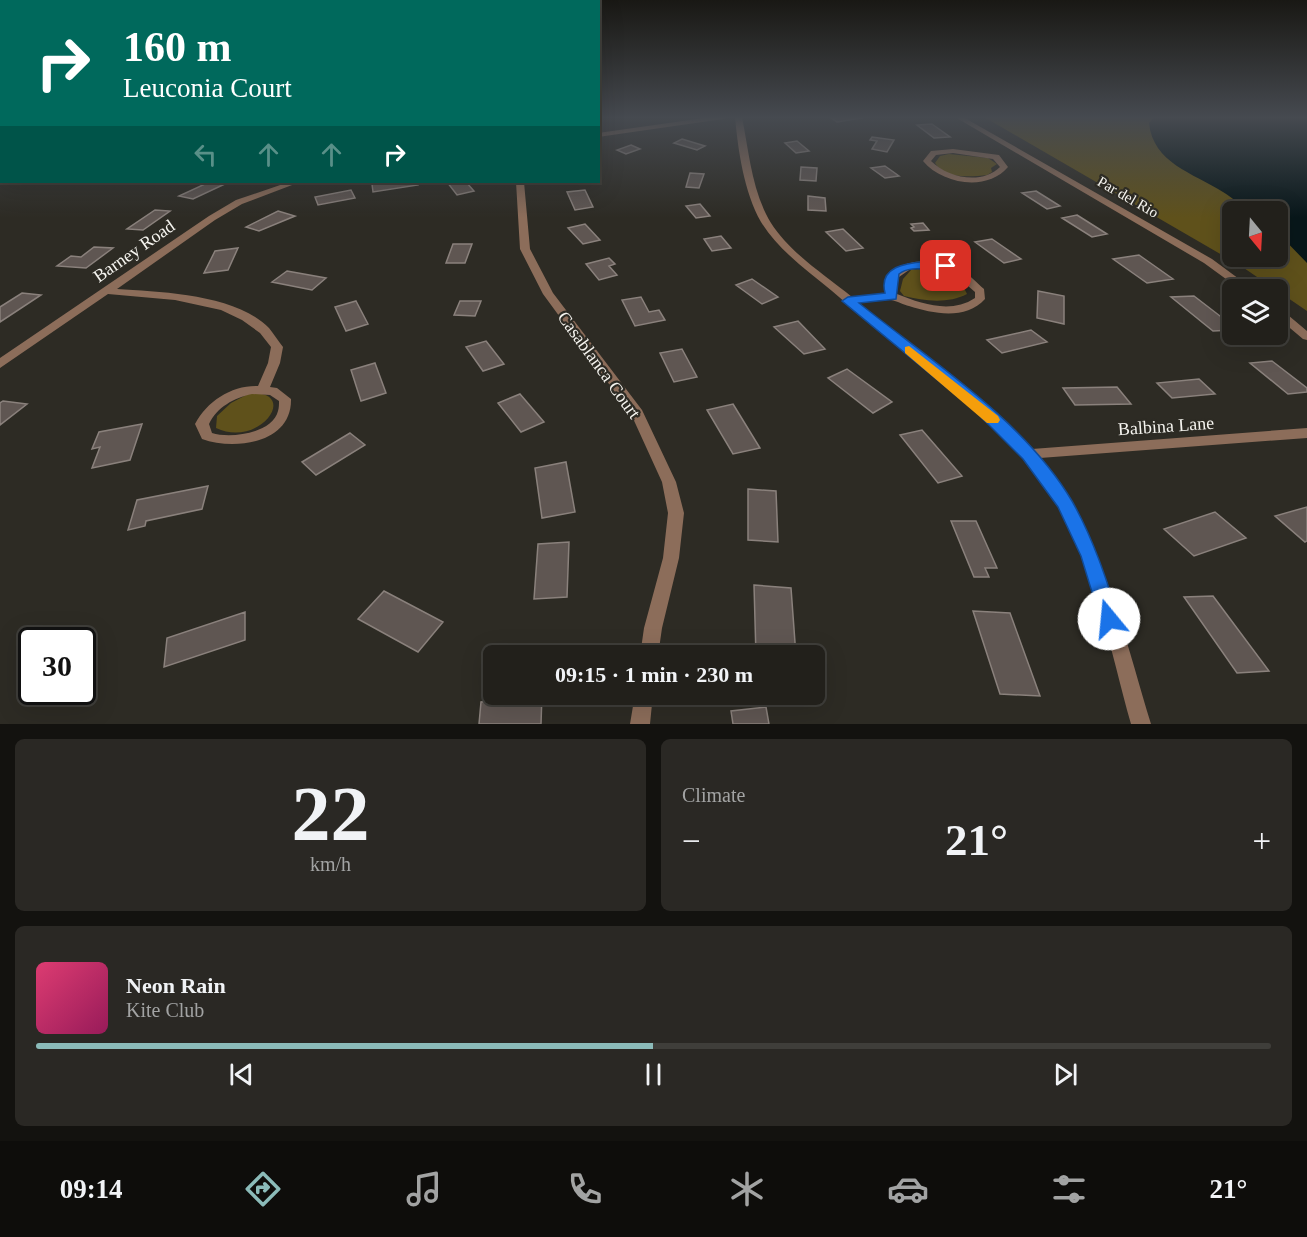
<!DOCTYPE html>
<html lang="en">
<head>
<meta charset="utf-8">
<style>
  body { margin:0; font-family:Georgia,serif; background:#2a2824; color:#f1f3f6; height:100vh; display:flex; flex-direction:column; font-size:22px; white-space:nowrap }
  * { box-sizing:border-box; margin:0 }
  p { font-size:20px; color:#a2a3a3 }
  .icon { flex:none; width:33px; height:33px; fill:none; stroke:currentColor; stroke-width:2; stroke-linecap:round; stroke-linejoin:round }
  .map { position:relative; height:724px; overflow:hidden }
  .side { display:flex; flex-direction:column; gap:15px; padding:15px; background:#13120f; flex:1 }
  .side>* { flex:none }
  .hud { position:absolute; left:0px; top:0px; width:600px; height:183px; box-shadow:0 6px 24px #0002,0 0 0 2px #3f3e3a; background:#00695c; color:#fff; overflow:hidden }
  .needle { width:39px; rotate:162deg }
  .tools { position:absolute; left:1222px; top:201px; display:grid; gap:12px }
  .tools a { display:grid; place-items:center; width:66px; height:66px; border-radius:9px; background:#22201b; box-shadow:0 6px 24px #0002,0 0 0 2px #3f3e3a; font-size:30px }
  .speed { position:absolute; left:18px; top:627px; display:flex; gap:12px; font-size:30px; font-weight:700; text-align:center }
  .speed>* { display:grid; place-content:center; width:78px; height:78px; border-radius:50%; background:#22201b; box-shadow:0 6px 24px #0002,0 0 0 2px #3f3e3a; line-height:1 }
  .speed .limit { border:3px solid #111; border-radius:9px; background:#fff; color:#111 }
  .pin { position:absolute; display:grid; place-items:center; width:51px; height:51px; color:#fff; margin:-26px; border-radius:12px; box-shadow:0 3px 9px #0006 }
  .me { position:absolute; width:66px; margin:-33px; rotate:343deg; stroke-linejoin:round; filter:drop-shadow(0 0 4px #0008) }
  .turn { display:flex; align-items:center; gap:21px; height:126px; padding:0 24px; font-size:27px }
  .turn .icon { width:78px; height:78px; stroke-width:2.5 }
  .turn b { display:block; font-size:42px; line-height:51px }
  .lanes { display:flex; align-items:center; height:57px; padding:0 24px; background:#0003; justify-content:center; gap:30px; direction:ltr }
  .lanes .off { opacity:.35 }
  .big { font-size:45px; font-weight:700; line-height:1.1 }
  .side .widget { flex:1; display:flex; flex-direction:column; justify-content:center; gap:9px; min-width:0; padding:0 21px; border-radius:9px; background:#2a2824 }
  .side .dial { align-items:center; gap:0 }
  .dial b { font-size:78px; line-height:1 }
  .song { display:flex; align-items:center; gap:18px }
  .cover { width:72px; height:72px; border-radius:9px; background:linear-gradient(135deg,hsl(340 70% 55%),hsl(330 70% 35%)) }
  .played { height:6px; border-radius:3px; background:linear-gradient(90deg,#8bbbb9 50%,#3f3e3a 50%) }
  .keys { display:flex; justify-content:space-around; direction:ltr }
  .heat { display:flex; justify-content:space-between; align-items:center; font-size:33px; direction:ltr }
  .side .tiles { flex:1; display:grid; gap:15px; grid-template-columns:1fr 1fr }
  .widget:last-child { grid-column:span 2 }
  .trip { position:absolute; left:483px; top:645px; width:342px; height:60px; border-radius:9px; background:#22201b; box-shadow:0 6px 24px #0002,0 0 0 2px #3f3e3a; font-weight:700; line-height:60px; text-align:center }
  .dock { display:flex; height:96px; justify-content:space-around; align-items:center; background:#0e0d0b; color:#a2a3a3 }
  .dock .icon { width:42px; height:42px }
  .dock .on { color:#8bbbb9 }
  .dock b { font-size:27px; color:#f1f3f6 }
  .map>svg:first-child { display:block }
  .green { fill:#5f511b; fill-rule:evenodd }
  .water { fill:#08171a }
  .building { fill:#5f5652; stroke:#8a817c; stroke-width:1.5 }
  .lines { fill:none; stroke-linecap:round; stroke-linejoin:round }
  .minor { fill:#8c6d5a; fill-rule:evenodd }
  .route { fill:#1a73e8; stroke:#114b97; stroke-width:1.5 }
  .slow { fill:#f59e0b }
  .labels { text-anchor:middle; dominant-baseline:central; stroke-width:4.5; stroke-linejoin:round; paint-order:stroke }
  .far-street-label { font-size:15px; fill:#f5f4ef; stroke:#2d2b24 }
  .street-label { font-size:18px; fill:#f5f4ef; stroke:#2d2b24 }
</style>
</head>
<body>
<div class="map">
<svg width="1307" height="724" viewBox="0 0 1307 724">
  <rect width="100%" height="100%" fill="#2d2b24"/>
  <path class="green" d="M984 117H1307V311L1241 266ZM1233 212H1278V256H1233Z
    M949 154 988 158 997 164 991 168 992 172 987 175C970 177 945 179 935 163L940 156Z
    M932 268C950 273 960 277 967 294 948 304 924 301 904 296L900 291 903 279 911 270Z
    M250 393C301 391 259 449 216 428L217 416 231 403Z"/>
  <path class="water" d="M1154 117H1307V263L1278 233V212C1271 212 1262 213 1255 212 1245 210 1232 197 1223 192 1193 173 1153 163 1149 123Z"/>
  <path class="building" d="M830 117H860L862 118 837 122Z
    M932 124 950 137 934 138 917 125Z
    M872 137 894 140 887 152 872 149 877 141 870 140Z
    M682 139 705 146 697 150 674 143Z
    M797 141 809 151 796 153 785 143Z
    M631 145 640 149 626 154 617 150Z
    M885 166 899 176 885 178 871 168Z
    M801 167 817 168 816 181 800 180Z
    M690 173 704 174 699 188 686 187Z
    M200 182H222L227 183 193 199 179 196 203 185 196 183Z
    M387 182H417L418 185 373 192 372 184Z
    M447 182H466L474 191 457 195Z
    M351 190 355 198 318 205 315 197Z
    M585 190 593 207 575 210 567 192Z
    M1036 191 1060 206 1047 209 1022 193Z
    M808 196 825 198 826 211 808 210Z
    M700 204 710 216 696 218 686 206Z
    M155 210 170 211 143 230 127 229Z
    M278 211 295 216 259 231 246 227Z
    M1077 215 1107 234 1092 237 1062 218Z
    M923 223 929 230 914 231 911 228 914 227 911 224Z
    M585 224 600 240 583 244 568 228Z
    M843 229 863 248 846 251 826 232Z
    M721 236 731 248 712 251 704 239Z
    M992 239 1021 259 1004 263 975 242Z
    M453 244H472L465 263H446Z
    M94 247 113 248 86 268 57 266 71 256 81 257Z
    M238 248 228 270 204 273 215 251Z
    M1139 255 1173 279 1147 283 1113 259Z
    M609 258 615 264 609 266 617 275 599 280 586 264Z
    M287 271 326 278 312 290 272 282Z
    M752 279 778 297 762 304 736 285Z
    M1038 291 1064 296V324L1037 318Z
    M22 293 41 295 0 322V307Z
    M1194 296 1233 326V330L1213 331 1171 297Z
    M641 297 649 312 659 310 665 320 635 326 622 300Z
    M356 301 368 324 346 331 335 307Z
    M460 301H481L475 316 454 315Z
    M798 321 825 349 804 354 774 327Z
    M1031 330 1047 342 1002 353 987 340Z
    M486 341 504 364 483 371 466 347Z
    M682 349 697 377 674 382 660 353Z
    M1272 361 1307 388V392L1288 394 1250 363Z
    M375 363 386 393 361 401 351 370Z
    M847 369 892 402 873 413 828 378Z
    M1199 379 1215 394 1172 398 1157 383Z
    M1117 387 1131 404 1075 405 1063 388Z
    M520 394 544 422 521 432 498 403Z
    M3 401 27 404 0 425V403Z
    M733 404 760 448 733 454 707 410Z
    M142 424 130 460 92 468 100 447 92 449 99 432Z
    M922 430 962 476 938 483 900 435Z
    M350 433 365 445 316 475 302 462Z
    M566 462 575 512 542 518 535 468Z
    M208 486 202 509 146 521 145 526 128 530 137 500Z
    M748 489 776 491 778 542 748 540Z
    M1307 507V541L1305 542 1275 516Z
    M1215 512 1246 538 1194 556 1164 529Z
    M951 521H976L997 568H985L989 577H974Z
    M569 542 567 597 534 599 538 544Z
    M754 585 791 588 796 656H756Z
    M384 591 443 622 418 652 358 619Z
    M1213 596 1269 671 1237 673 1184 597Z
    M973 611 1010 613 1040 696 1000 694Z
    M245 612V640L164 667 167 638Z
    M510 694H542L541 724H479L481 702 510 699Z
    M766 707 769 724H733L731 711Z"/>
  <g class="lines">
    <path class="minor" d="M711 117H727L723 119 598 137V133Z
      M735 117H742C749 152 752 192 771 223 790 253 825 275 852 297L886 293C881 256 940 256 962 270 970 275 977 283 984 289L985 299C966 320 934 314 909 306 904 305 897 301 891 300 882 298 868 302 858 303L977 396 1032 449 1307 428V438L1040 458C1102 534 1123 632 1151 724H1131C1108 642 1093 553 1043 482 989 404 902 352 832 291 807 270 778 250 761 222 744 192 738 150 735 117ZM928 267 953 273 975 292V298C951 314 922 304 897 294L896 287 899 277 909 270Z
      M955 117H963L1212 259 1254 290H1241L1204 263Z
      M953 149 999 155 1008 167C987 192 942 184 923 161L931 151ZM953 153 993 159 1000 167C982 185 948 178 931 161L936 155Z
      M0 156H2V160H0Z
      M289 182H300L242 204 215 220 117 289C162 292 235 294 269 328 274 334 278 341 283 347L280 363 270 387 277 388 291 399C292 443 235 451 202 439L195 424C207 401 232 385 258 386L268 363 271 347 260 333 242 320 221 310 175 300 108 294 0 368V358L209 216 236 200ZM252 394 270 395 279 401C279 404 279 408 278 411 273 433 231 439 212 433L209 424C217 407 234 398 252 394Z
      M516 182H524L530 249 553 293 642 410 676 482 684 513 679 558 662 628 658 656H640L644 628 663 558 668 513 662 482 631 414 543 294 520 249Z
      M1278 309 1282 310 1307 331V340L1303 339 1278 318Z
      M635 694H653L650 724H630Z"/>
  </g>
  <linearGradient id="sky" x2="0" y2="1"><stop stop-color="#191814"/><stop offset="0.54" stop-color="#464a50"/><stop offset="1" stop-color="#464a50" stop-opacity="0"/></linearGradient>
  <rect width="1307" height="218" fill="url(#sky)"/>
  <path class="route" d="M928 261 951 266C939 276 914 262 899 274L896 299 859 303C930 360 1025 421 1072 501 1093 538 1106 578 1119 619L1116 625 1109 628 1102 625 1081 556 1058 507 1023 459 974 410 842 301 848 297 885 293C878 265 909 263 928 261Z"/>
  <path class="slow" d="M909 346 998 416 1000 420 998 423H987L905 353V347Z"/>
  <g class="labels">
    <g class="far-street-label">
      <text transform="translate(1128 197) rotate(30)">Par del Rio</text>
    </g>
    <g class="street-label">
      <text transform="translate(134 251) rotate(-35)">Barney Road</text>
      <text transform="translate(599 365) rotate(54)">Casablanca Court</text>
      <text transform="translate(1166 426) rotate(-4)">Balbina Lane</text>
    </g>
  </g>
</svg>
<div class="tools">
<a><svg class="needle" viewBox="-14 -14 28 28"><path d="M0-13l5 13h-10z" fill="#e53935"/><path d="M0 13l5-13h-10z" fill="#a2a3a3"/></svg></a>
<a><svg class="icon" aria-label="layers" viewBox="0 0 24 24"><path d="M12 4l9 5-9 5-9-5zM3 14l9 5 9-5"/></svg></a>
</div>
<div class="speed"><div class="limit">30</div></div>
<div class="pin" style="left:946px;top:266px;background:#d93025"><svg class="icon" aria-label="arrive" viewBox="0 0 24 24"><path d="M6 21V4h12l-3 4 3 4H6"/></svg></div>
<svg class="me" style="left:1109px;top:619px" viewBox="-20 -20 40 40"><circle r="19" fill="#fff"/><path d="M0-13L10 11 0 6-10 11z" fill="#1a73e8"/></svg>
<div class="trip">09:15 · 1 min · 230 m</div>
<div class="hud">
<div class="turn"><svg class="icon" aria-label="right" viewBox="0 0 24 24"><path d="M7 20v-9h11M14 6l5 5-5 5"/></svg><div><b>160 m</b>Leuconia Court</div></div>
<div class="lanes"><svg class="icon off" aria-label="left" viewBox="0 0 24 24"><path d="M17 20v-9H6M10 6l-5 5 5 5"/></svg><svg class="icon off" aria-label="ahead" viewBox="0 0 24 24"><path d="M12 20V5M6 11l6-6 6 6"/></svg><svg class="icon off" aria-label="ahead" viewBox="0 0 24 24"><path d="M12 20V5M6 11l6-6 6 6"/></svg><svg class="icon" aria-label="right" viewBox="0 0 24 24"><path d="M7 20v-9h11M14 6l5 5-5 5"/></svg></div>
</div>
</div>
<section class="side">
<div class="tiles">
<div class="widget dial"><b>22</b><p>km/h</p></div>
<div class="widget"><p>Climate</p>
<div class="heat"><a>−</a><b class="big">21°</b><a>+</a></div>
</div>
<div class="widget">
<div class="song"><i class="cover"></i><div><b>Neon Rain</b><p>Kite Club</p></div></div>
<div class="played"></div>
<div class="keys"><svg class="icon" aria-label="previous" viewBox="0 0 24 24"><path d="M18 5L8 12l10 7zM5 5v14"/></svg><svg class="icon" aria-label="pause" viewBox="0 0 24 24"><path d="M8 5v14M16 5v14"/></svg><svg class="icon" aria-label="next" viewBox="0 0 24 24"><path d="M6 5l10 7-10 7zM19 5v14"/></svg></div>
</div>
</div>
</section>
<nav class="dock">
<b>09:14</b>
<svg class="icon on" aria-label="directions" viewBox="0 0 24 24"><path d="M12 3l9 9-9 9-9-9zM9 14v-3h6M13 9l2 2-2 2"/></svg>
<svg class="icon" aria-label="music" viewBox="0 0 24 24"><path d="M9 18V5l10-2v13"/><circle cx="6" cy="18" r="3"/><circle cx="16" cy="16" r="3"/></svg>
<svg class="icon" aria-label="phone" viewBox="0 0 24 24"><path d="M5 4h4l2 5-3 2q2 4 5 5l2-3 5 2v4C11 20 4 13 5 4z"/></svg>
<svg class="icon" aria-label="climate" viewBox="0 0 24 24"><path d="M12 3v18M4 7l16 10M4 17L20 7"/></svg>
<svg class="icon" aria-label="car" viewBox="0 0 24 24"><path d="M5 17H2v-5l4-1 3-4h7l3 4 3 1v5h-3M9 17h6M6 11h13"/><circle cx="7" cy="17" r="2"/><circle cx="17" cy="17" r="2"/></svg>
<svg class="icon" aria-label="filters" viewBox="0 0 24 24"><path d="M4 7h16M4 17h16"/><circle cx="9" cy="7" r="2"/><circle cx="15" cy="17" r="2"/></svg>
<b>21°</b>
</nav>
</body>
</html>
